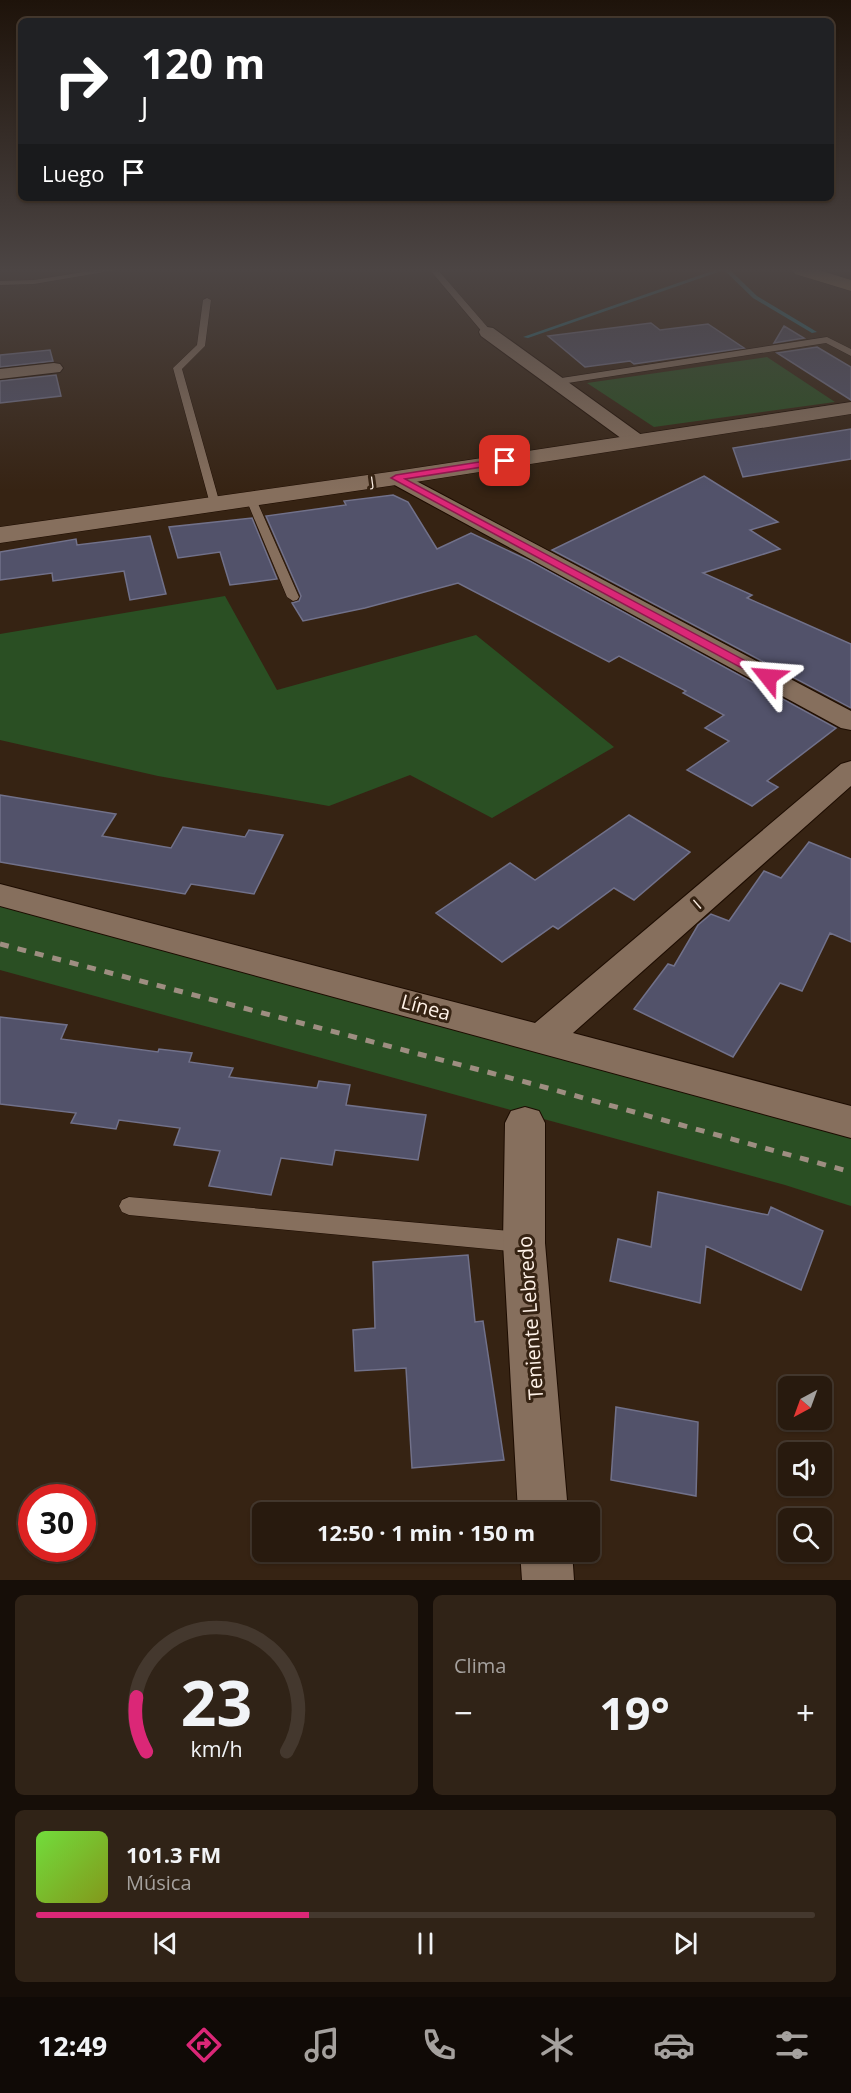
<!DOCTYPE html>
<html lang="es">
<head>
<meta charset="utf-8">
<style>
  body { margin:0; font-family:"Open Sans",sans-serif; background:#302317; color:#f1f3f6; height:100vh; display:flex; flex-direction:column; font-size:22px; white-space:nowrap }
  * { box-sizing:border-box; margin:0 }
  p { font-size:20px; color:#a5a19e }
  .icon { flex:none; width:33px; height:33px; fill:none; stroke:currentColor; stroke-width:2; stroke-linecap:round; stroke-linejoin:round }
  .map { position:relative; height:1580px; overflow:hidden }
  .sheet { display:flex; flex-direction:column; gap:15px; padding:15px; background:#160e08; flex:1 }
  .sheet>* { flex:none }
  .hud { position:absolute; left:18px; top:18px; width:816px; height:183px; border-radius:9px; box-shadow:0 2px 4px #0004,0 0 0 2px #44382e; background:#202124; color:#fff; overflow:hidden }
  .needle { width:39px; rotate:221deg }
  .controls { position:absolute; left:778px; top:1376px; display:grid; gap:12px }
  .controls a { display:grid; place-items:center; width:54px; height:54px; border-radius:9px; background:#281a0e; box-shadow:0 2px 4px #0004,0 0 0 2px #44382e; font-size:30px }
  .speed { position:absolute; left:18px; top:1484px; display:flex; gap:12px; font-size:30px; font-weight:700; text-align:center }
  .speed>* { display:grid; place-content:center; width:78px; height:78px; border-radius:50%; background:#281a0e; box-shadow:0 2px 4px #0004,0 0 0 2px #44382e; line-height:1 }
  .speed .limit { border:9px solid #d22; background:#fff; color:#111 }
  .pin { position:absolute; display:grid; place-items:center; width:51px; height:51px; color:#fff; margin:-26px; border-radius:12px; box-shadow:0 3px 9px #0006 }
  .me { position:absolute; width:66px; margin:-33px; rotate:298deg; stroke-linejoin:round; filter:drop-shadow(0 0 4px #0008) }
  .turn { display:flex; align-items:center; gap:21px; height:126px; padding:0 24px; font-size:27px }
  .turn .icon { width:78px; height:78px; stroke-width:2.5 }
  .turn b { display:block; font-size:42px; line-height:51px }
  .then { display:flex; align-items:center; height:57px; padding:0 24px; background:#0003; gap:12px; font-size:22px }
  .big { font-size:45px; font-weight:700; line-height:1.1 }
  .sheet .card { flex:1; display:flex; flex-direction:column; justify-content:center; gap:9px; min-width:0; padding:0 21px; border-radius:9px; background:#302317 }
  .sheet .dial { align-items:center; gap:0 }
  .dial svg { height:156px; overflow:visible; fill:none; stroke:#44382e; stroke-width:7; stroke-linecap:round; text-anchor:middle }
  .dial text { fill:#f1f3f6; stroke:none }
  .song { display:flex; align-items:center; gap:18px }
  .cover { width:72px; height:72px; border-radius:9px; background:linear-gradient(135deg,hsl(100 70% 55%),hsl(70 70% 35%)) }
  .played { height:6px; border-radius:3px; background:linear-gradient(90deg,#db2777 35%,#44382e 35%) }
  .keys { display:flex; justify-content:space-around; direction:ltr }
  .heat { display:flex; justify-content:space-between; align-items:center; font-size:33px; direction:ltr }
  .sheet .tiles { flex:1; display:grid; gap:15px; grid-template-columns:1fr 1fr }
  .card:last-child { grid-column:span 2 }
  .trip { position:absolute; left:252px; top:1502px; width:348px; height:60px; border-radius:9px; background:#281a0e; box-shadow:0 2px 4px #0004,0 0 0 2px #44382e; font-weight:700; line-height:60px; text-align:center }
  .tab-bar { display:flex; height:96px; justify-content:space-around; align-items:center; background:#100a06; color:#a5a19e }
  .tab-bar .icon { width:42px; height:42px }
  .tab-bar .selected { color:#db2777 }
  .tab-bar b { font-size:27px; color:#f1f3f6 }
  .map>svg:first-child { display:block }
  .green { fill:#2a4f23 }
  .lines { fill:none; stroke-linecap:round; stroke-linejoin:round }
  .stream { fill:#276e7d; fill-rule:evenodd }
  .building { fill:#52526a; stroke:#71718a; stroke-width:1.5 }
  .lane-casing { stroke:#1d0c01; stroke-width:1 }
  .street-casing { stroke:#1d0c01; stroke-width:2 }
  .secondary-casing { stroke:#1d0c01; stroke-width:1 }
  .primary-casing { stroke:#1d0c01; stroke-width:1 }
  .lane { fill:#866f5d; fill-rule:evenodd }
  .street { fill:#866f5d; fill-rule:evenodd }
  .secondary { fill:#866f5d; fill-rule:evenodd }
  .primary { fill:#9d7e52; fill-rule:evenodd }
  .rail { stroke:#9e8e81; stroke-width:5; stroke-dasharray:9 9; stroke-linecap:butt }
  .route { fill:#db2777; stroke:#8e194d; stroke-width:1.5 }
  .labels { text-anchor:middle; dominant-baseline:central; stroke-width:6; stroke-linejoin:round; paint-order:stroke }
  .far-street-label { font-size:14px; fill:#fff2e8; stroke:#362313 }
  .street-label { font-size:16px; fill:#fff2e8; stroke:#362313 }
  .near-street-label { font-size:20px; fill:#fff2e8; stroke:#362313 }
</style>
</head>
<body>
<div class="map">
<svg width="851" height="1580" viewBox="0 0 851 1580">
  <rect width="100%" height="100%" fill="#362313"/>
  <path class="green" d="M767 357 835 402 654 427 587 383Z
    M225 596 277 690 476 635 614 747 492 818 410 775 329 806 158 776 0 740V634Z
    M0 890 851 1120V1206L785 1185 0 970Z"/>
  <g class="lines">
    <path class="stream" d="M715 270H724L528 338 523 337Z
      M724 270H730L757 296 817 332 812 333 753 298Z"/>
  </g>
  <path class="building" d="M651 323 660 330 708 324 744 348 634 364 630 361 585 367 548 336Z
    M784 326 804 338 774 343Z
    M817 347 851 367V400L777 353Z
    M50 350 53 361 0 367V355Z
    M56 375 61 396 0 403V381Z
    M851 429V459L743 477 733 448Z
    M704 476 778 522 750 530 780 549 703 573 752 595 747 598 851 644V708L552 550Z
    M393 495 408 502 437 549 471 533 530 561 836 728 767 781 778 787 752 806 687 770 729 741 705 728 724 715 683 693 686 691 619 656 609 662 458 583 365 608 303 621 292 603 299 601 301 596 266 516 346 505 344 501Z
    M252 518 277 579 230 585 220 552 178 558 169 527Z
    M150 536 166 594 130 600 124 571 53 581 52 573 0 580V552L76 539 77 545Z
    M0 795 116 814 102 836 171 848 183 827 245 837 249 830 283 835 254 894 191 884 185 894 0 862Z
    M629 815 690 852 634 900 614 888 558 929 553 926 502 962 436 913 510 863 535 880Z
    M809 842 851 859V942L830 933 802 991 780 983 733 1057 634 1009 668 964 674 966 698 925 711 914 729 921 764 871 781 878Z
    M0 1017 67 1025 61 1039 158 1052 159 1049 192 1053 189 1062 233 1068 229 1077 317 1088 319 1081 350 1085 346 1105 426 1115 418 1160 335 1150 332 1165 281 1158 271 1195 209 1186 220 1151 174 1145 180 1128 119 1120 116 1129 71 1123 76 1113 0 1104Z
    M658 1192 768 1215 771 1207 823 1231 801 1290 706 1246 700 1303 610 1281 618 1239 651 1247Z
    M468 1255 475 1322 483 1321 504 1460 412 1468 406 1368 355 1371 353 1330 375 1328 373 1262Z
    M616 1407 698 1422 696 1496 611 1480Z"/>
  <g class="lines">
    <defs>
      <path id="lane" d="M96 270H116L34 284 0 285V281L34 280Z
        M430 270H438L490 330V334H484Z
        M207 298 211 300 205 346 182 369 220 504 215 507 210 504 173 368 197 345 203 300Z
        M827 337 851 349V356L826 343 555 385 550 382 555 379Z
        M251 496 256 499 299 597 297 600 293 601 287 597 246 499Z
        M129 1197 521 1232 529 1235 532 1242 529 1249 521 1252 129 1215 122 1212 119 1206 122 1200Z"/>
      <path id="street" d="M487 327 493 328 643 436 646 440 643 444H629L481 336 479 332 481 328Z
        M54 363 60 364 63 368 60 372 0 379V369Z
        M396 472 403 474 851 711V730L841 728 389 482 385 478 389 474Z
        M851 761V786L573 1033 851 1106V1138L0 906V884L535 1023 841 764Z
        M525 1107 539 1111 545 1123V1243L568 1512H518L503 1243 505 1123 511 1111Z
        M520 1551H572L574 1580H522Z"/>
      <path id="secondary" d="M851 402V414L396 485 0 543V527L396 471Z"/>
      <path id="primary" d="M793 270H819L851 280V291L795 274Z"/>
    </defs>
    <use href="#lane" class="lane-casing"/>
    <use href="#street" class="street-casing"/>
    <use href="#secondary" class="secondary-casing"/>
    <use href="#primary" class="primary-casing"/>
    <use href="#lane" class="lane"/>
    <use href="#street" class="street"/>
    <use href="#secondary" class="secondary"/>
    <use href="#primary" class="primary"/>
    <path class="rail" d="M0 944 533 1084 851 1172"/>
  </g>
  <linearGradient id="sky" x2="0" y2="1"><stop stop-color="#1e130a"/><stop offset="0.55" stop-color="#4c4544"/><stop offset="1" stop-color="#4c4544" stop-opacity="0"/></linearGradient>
  <rect width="851" height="491" fill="url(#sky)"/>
  <path class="route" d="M505 458 508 459V463L405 479 772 675V680H764L391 478 396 475Z"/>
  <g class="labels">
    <g class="far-street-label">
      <text transform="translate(372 481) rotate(-8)">J</text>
    </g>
    <g class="street-label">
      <text transform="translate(697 904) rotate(-41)">I</text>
    </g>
    <g class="near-street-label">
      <text transform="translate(426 1007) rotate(15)">Línea</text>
      <text transform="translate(530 1318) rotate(-94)">Teniente Lebredo</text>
    </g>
  </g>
</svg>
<div class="controls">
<a><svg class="needle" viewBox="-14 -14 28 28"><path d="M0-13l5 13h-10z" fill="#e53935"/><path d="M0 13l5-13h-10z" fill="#a5a19e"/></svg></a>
<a><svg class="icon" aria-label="sound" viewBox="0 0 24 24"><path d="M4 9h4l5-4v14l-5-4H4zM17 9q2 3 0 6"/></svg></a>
<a><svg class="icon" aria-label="search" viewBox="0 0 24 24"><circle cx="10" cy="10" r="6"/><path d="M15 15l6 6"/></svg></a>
</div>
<div class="speed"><div class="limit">30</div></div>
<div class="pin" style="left:505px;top:461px;background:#d93025"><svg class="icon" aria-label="arrive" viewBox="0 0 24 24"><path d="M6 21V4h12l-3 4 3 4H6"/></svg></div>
<svg class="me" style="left:768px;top:677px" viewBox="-20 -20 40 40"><path d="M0-17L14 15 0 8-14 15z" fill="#db2777" stroke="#fff" stroke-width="4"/></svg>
<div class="trip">12:50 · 1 min · 150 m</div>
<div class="hud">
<div class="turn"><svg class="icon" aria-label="right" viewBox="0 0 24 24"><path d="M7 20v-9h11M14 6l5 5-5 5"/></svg><div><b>120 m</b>J</div></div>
<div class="then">Luego<svg class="icon" aria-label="arrive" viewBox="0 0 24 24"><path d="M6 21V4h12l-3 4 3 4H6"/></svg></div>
</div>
</div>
<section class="sheet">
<div class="tiles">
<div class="card dial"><svg viewBox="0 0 100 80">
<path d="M14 69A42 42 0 1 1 86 69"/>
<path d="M14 69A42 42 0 0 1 9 41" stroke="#db2777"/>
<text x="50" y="56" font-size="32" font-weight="700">23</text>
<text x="50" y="72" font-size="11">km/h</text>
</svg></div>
<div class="card"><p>Clima</p>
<div class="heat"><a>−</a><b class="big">19°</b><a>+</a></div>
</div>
<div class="card">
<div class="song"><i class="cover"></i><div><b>101.3 FM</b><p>Música</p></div></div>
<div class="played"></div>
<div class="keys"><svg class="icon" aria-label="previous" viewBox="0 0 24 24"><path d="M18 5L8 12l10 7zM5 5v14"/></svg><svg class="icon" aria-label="pause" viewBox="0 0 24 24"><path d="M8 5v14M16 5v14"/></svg><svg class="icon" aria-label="next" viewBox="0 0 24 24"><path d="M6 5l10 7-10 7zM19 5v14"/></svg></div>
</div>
</div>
</section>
<nav class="tab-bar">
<b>12:49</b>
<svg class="icon selected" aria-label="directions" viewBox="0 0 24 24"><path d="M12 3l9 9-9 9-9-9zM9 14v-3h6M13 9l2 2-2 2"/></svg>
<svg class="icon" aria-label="music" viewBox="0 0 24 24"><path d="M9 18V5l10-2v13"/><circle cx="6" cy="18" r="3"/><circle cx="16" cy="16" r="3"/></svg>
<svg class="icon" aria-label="phone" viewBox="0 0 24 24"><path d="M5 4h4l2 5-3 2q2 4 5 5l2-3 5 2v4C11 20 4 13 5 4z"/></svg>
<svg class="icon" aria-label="climate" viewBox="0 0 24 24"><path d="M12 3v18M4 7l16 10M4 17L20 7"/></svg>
<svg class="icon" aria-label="car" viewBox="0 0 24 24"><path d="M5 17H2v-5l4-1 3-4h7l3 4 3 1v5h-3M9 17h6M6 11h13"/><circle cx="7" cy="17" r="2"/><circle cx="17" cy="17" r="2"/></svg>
<svg class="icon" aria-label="filters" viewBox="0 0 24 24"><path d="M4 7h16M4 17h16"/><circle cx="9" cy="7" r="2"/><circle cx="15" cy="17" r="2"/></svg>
</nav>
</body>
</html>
